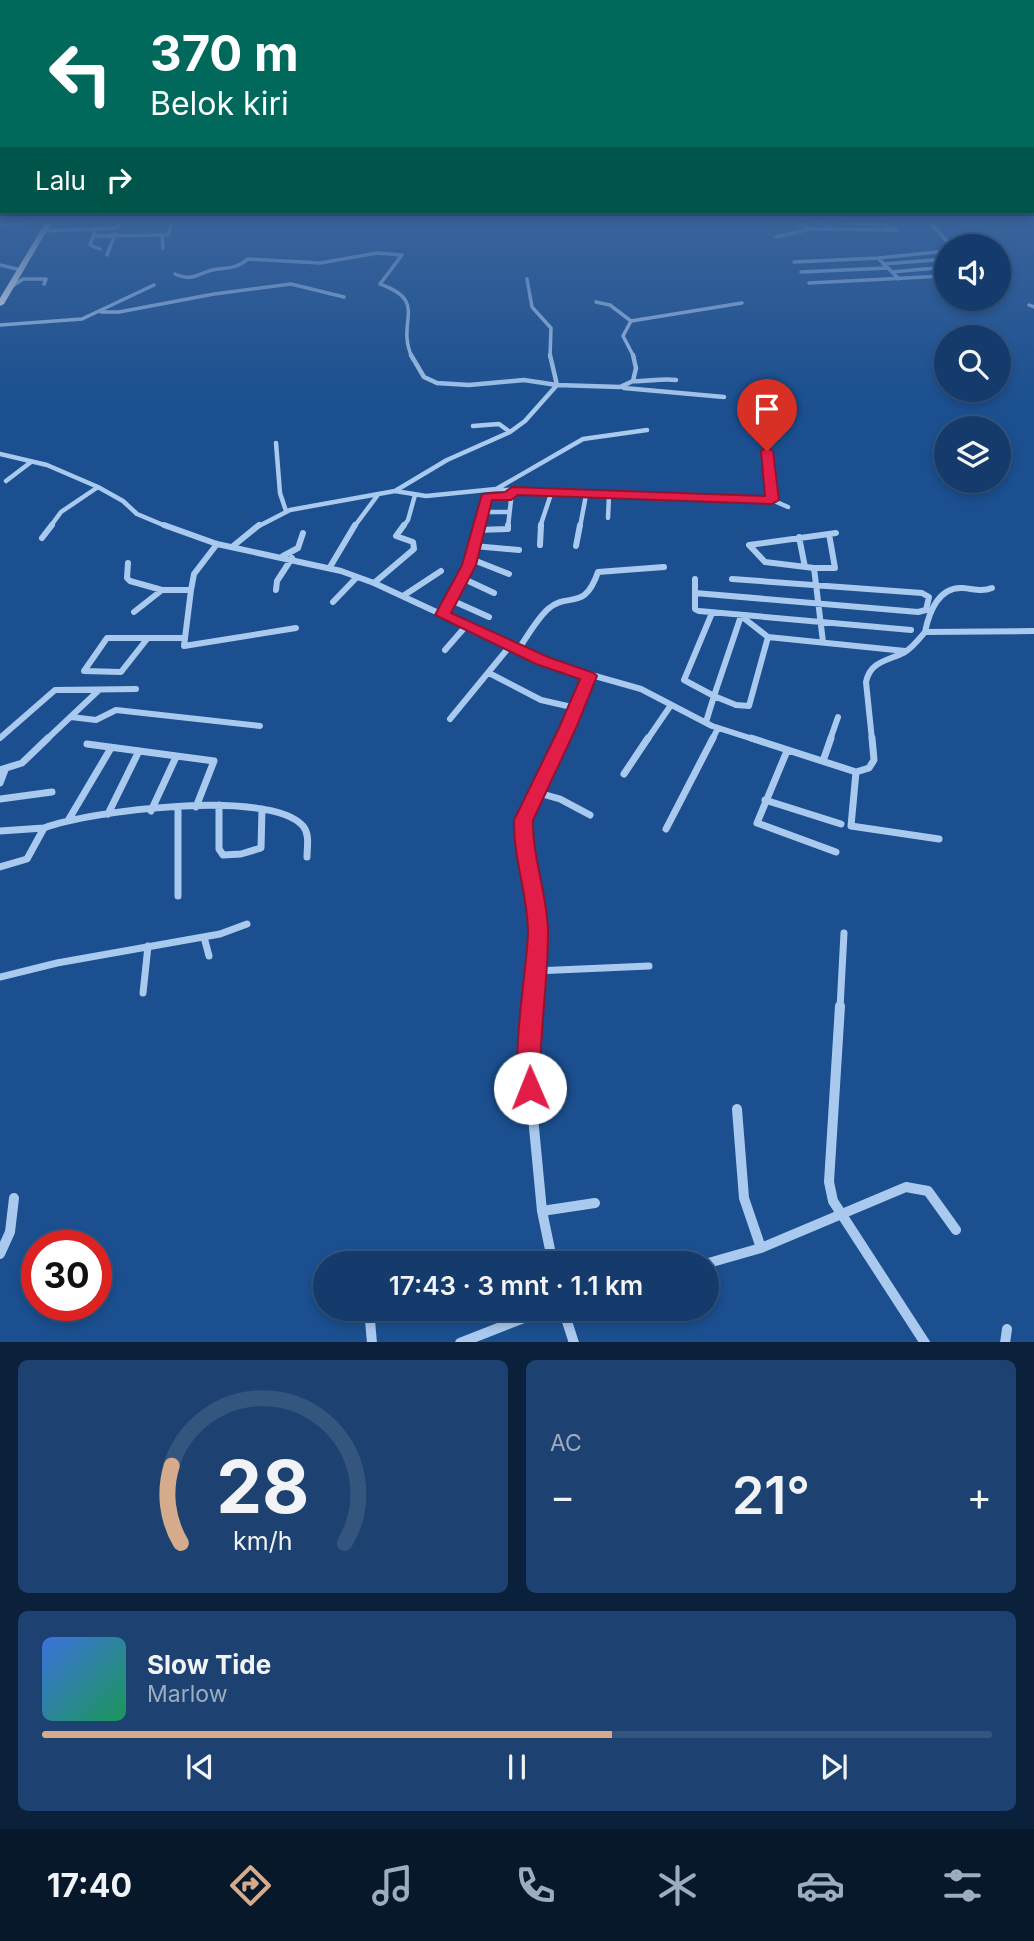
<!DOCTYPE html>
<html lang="id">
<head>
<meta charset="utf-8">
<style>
  body { margin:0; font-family:Inter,sans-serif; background:#1d4271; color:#f1f3f6; height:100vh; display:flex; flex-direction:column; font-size:26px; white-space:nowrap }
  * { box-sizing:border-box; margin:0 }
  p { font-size:23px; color:#9dadc1 }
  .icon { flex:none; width:38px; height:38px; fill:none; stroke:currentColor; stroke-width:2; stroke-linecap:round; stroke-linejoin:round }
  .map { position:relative; height:1342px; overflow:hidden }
  .panel { display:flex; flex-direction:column; gap:18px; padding:18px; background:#0b203b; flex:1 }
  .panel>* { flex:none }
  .banner { position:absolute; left:0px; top:0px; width:1034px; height:214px; box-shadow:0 4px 10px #0003,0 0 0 2px #33557e; background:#00695c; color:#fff; overflow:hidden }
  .buttons { position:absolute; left:934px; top:234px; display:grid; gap:14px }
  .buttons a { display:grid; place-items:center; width:77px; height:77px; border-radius:50%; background:#143b6b; box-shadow:0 4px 10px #0003,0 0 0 2px #33557e; font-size:35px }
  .speed { position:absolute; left:21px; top:1230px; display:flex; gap:14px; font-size:35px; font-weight:700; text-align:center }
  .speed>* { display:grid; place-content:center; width:91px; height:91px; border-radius:50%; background:#143b6b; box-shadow:0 4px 10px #0003,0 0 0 2px #33557e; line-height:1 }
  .speed .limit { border:10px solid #d22; background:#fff; color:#111 }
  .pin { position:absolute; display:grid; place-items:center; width:60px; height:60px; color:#fff; margin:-72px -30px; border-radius:50% 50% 50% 0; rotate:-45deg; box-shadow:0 0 7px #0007 }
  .pin .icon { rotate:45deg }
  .me { position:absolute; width:77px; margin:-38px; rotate:359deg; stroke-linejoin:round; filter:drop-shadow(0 0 5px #0008) }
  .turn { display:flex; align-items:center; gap:24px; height:147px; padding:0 35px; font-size:32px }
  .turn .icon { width:91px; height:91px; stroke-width:2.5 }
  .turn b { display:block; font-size:49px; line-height:60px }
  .then { display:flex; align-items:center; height:66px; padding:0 35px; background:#0003; gap:14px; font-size:26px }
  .big { font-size:52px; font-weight:600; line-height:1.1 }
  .panel .tile { flex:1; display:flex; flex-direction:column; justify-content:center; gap:10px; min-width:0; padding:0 24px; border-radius:10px; background:#1d4271 }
  .panel .dial { align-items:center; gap:0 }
  .dial svg { height:182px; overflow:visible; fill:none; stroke:#33557e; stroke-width:7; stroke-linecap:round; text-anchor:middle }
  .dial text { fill:#f1f3f6; stroke:none }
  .song { display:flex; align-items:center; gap:21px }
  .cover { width:84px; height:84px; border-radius:10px; background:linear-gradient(135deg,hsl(220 70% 55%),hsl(150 70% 35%)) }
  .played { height:7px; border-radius:4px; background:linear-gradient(90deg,#d6ab8b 60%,#33557e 60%) }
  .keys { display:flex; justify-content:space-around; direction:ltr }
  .heat { display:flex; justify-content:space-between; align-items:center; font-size:38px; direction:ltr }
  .panel .tiles { flex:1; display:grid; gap:18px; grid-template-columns:1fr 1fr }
  .tile:last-child { grid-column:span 2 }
  .trip { position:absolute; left:313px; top:1251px; width:406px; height:70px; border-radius:35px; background:#143b6b; box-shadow:0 4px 10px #0003,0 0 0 2px #33557e; font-weight:600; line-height:70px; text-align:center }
  .tabs { display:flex; height:112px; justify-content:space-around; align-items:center; background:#08182b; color:#9dadc1 }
  .tabs .icon { width:49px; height:49px }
  .tabs .on { color:#d6ab8b }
  .tabs b { font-size:32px; color:#f1f3f6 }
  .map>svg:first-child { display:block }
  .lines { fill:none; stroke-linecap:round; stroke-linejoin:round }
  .street-far4 { stroke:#a9c9ee; stroke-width:3.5 }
  .street-far3 { stroke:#a9c9ee; stroke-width:4.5 }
  .street-far2 { stroke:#a9c9ee; stroke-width:6 }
  .street-far1 { stroke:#a9c9ee; stroke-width:7 }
  .street { stroke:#a9c9ee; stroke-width:10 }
  .highway { fill:#fff; fill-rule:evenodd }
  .route { fill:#e11d48; stroke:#92132f; stroke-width:2 }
</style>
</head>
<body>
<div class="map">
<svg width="1034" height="1343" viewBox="0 0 1034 1343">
  <rect width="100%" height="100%" fill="#1b4f8f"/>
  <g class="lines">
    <path class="street-far4" d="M793 220 812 229 897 230 881 224 844 223
      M814 220 831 228
      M928 220 952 247
      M0 225 48 220
      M43 231 117 228 122 220
      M95 232 90 245 100 249
      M94 236 168 235 173 220
      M162 236 163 248
      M776 237 810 229
      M107 255 115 234
      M794 262 878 258
      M883 264 947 259
      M0 265 17 269
      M801 272 887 268
      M892 272 947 267
      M175 274C188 280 194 277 206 272 223 265 230 273 248 259L320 263 377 253 402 255 380 284C430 302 395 321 412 357
      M527 279 532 307 551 328 550 357
      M899 279 878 258 947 251
      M809 283 944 276
      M8 289 23 279H46L44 284
      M596 302 610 305 631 321 623 336 634 357
      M1029 305 1034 307
      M101 312H119L214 294 291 284 344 297
      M631 321 742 303
      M0 325 82 319 154 285"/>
    <path class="street-far3" d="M550 355 557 385 620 387 633 381 636 368 633 355
      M633 381C648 382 660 378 676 380
      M624 388 724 397
      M473 426 499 424 510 432
      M276 443 280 493 286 511
      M767 451 772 500
      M0 454 47 465 98 487 123 501 137 514 168 527
      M6 481 31 462
      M498 488 583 439 647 430
      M395 491 426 496 496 489 586 495 772 500 788 507
      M483 512H509
      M608 518 609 496
      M50 527 61 512 98 487
      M257 527 290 510 395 491 447 460 510 432 525 421 557 385 524 380 469 385 437 383 424 377 411 355
      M354 527 377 496
      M403 527 408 520 415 495
      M480 527 486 497 511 496
      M508 527 512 491
      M540 527 551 494
      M580 527 586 495"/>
    <path class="street-far2" d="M164 525 217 544 341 571 374 583 542 661 641 689 712 726 756 740
      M480 529 481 525
      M799 537 805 567
      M42 538 52 525
      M540 545 541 525
      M474 546 519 550
      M576 546 580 525
      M232 547 259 525
      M283 556 298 548 303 533
      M471 559 509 574
      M128 563 127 578 130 581 162 590
      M330 567 355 525
      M814 568 765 562 749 545 836 533
      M462 578 494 593
      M695 579V609L699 611 911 630
      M374 583 414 549 413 542 396 536 404 525
      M191 590 184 646 296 628
      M276 590 277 581 292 558
      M695 593 918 612 926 610 929 597 922 593 732 579
      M403 596 441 571
      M451 600 489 617
      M333 602 357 577
      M134 612 162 590H191L194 574 217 544
      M712 613 684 680 714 696
      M443 615 469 565 477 530 508 529V525
      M741 616 768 637 749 706 736 705 714 696Z
      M925 632C929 612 939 586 963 588 974 589 982 592 992 588
      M768 637 905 651
      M147 639 121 672 84 671 107 638H183
      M823 642 814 568H835L829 534
      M445 650 466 626
      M518 650C527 637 536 620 548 609 568 591 584 613 598 572L664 567
      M489 673 541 700 576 708
      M71 717 96 720 116 710 260 726
      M450 719 510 646
      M706 722 714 696
      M0 738 55 690 136 689
      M46 740 99 690
      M562 740 589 676
      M647 740 671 705
      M712 740 718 728
      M830 740 838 717
      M872 740 866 682C870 661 888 661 905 652 913 647 919 639 925 632L1034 631"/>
    <path class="street-far1" d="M751 738 856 772 869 768 874 760 872 738
      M87 744 214 761 196 807
      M787 751 757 823 836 852
      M823 761 831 738
      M0 770 22 763 48 738
      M856 772 851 826 939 839
      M624 774 648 738
      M0 783 5 770
      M535 792 560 799 590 815
      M0 799 52 792
      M765 800 841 824
      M219 805V849L223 855 241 854 261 848 262 809
      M178 809V896
      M151 811 176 757
      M108 814 139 751
      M69 819 111 748
      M666 829 713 738
      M0 831 44 828
      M0 867 27 859 44 828C88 811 270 788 303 826 310 834 307 847 307 857
      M204 937 209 956
      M535 971 649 966
      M0 977 57 963 220 934 247 924
      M143 993 148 946
      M532 1008C535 967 538 930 534 889 531 866 522 844 524 820L563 738
      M840 1008 844 933"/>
    <path class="street" d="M532 1006 528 1065 542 1211 553 1264
      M840 1006 829 1182 833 1201 925 1343
      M737 1109 744 1198 761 1248
      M542 1211 595 1203
      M0 1254 10 1232 14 1198
      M705 1264 761 1248 906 1187 928 1191 956 1230
      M369 1309 372 1343
      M563 1309 574 1343
      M460 1343 547 1309
      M1005 1343 1007 1329"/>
    <path class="highway" d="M47 220H53L4 304 0 306V298Z"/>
  </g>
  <linearGradient id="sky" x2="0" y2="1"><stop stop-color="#0f2b4f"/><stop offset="0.54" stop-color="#39639b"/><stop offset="1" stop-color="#39639b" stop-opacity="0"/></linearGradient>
  <rect width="1034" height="408" fill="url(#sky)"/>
  <path class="route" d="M767 447 773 451 779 500 772 504 518 495 511 500H492L476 565 451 613 548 657 594 673 597 676 576 728 533 820C532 858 548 895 548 933 548 971 543 1009 541 1047 540 1062 544 1081 538 1095L530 1098 522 1095C509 1065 527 971 528 933 528 895 513 858 514 820L559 728 580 679 536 664 435 615 462 565 482 494 505 492 512 487 765 496 761 451Z"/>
</svg>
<div class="buttons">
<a><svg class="icon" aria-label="sound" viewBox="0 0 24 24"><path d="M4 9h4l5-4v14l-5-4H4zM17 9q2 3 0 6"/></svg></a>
<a><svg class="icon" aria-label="search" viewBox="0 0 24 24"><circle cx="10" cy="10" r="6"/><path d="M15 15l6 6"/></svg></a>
<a><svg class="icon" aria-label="layers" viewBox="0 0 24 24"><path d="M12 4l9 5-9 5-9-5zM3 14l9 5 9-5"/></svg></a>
</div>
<div class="speed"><div class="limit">30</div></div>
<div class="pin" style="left:767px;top:451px;background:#d93025"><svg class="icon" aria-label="arrive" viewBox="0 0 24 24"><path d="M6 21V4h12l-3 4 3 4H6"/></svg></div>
<svg class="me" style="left:530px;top:1088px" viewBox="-20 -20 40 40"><circle r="19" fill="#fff"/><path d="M0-13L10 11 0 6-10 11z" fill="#e11d48"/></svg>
<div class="trip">17:43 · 3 mnt · 1.1 km</div>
<div class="banner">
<div class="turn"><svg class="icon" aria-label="left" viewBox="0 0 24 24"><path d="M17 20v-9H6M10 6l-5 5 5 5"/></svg><div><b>370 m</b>Belok kiri</div></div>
<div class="then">Lalu<svg class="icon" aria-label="right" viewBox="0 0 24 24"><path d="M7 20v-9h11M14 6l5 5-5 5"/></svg></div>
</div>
</div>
<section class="panel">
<div class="tiles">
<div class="tile dial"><svg viewBox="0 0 100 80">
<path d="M14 69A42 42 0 1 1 86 69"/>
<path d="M14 69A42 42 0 0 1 10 35" stroke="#d6ab8b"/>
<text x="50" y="56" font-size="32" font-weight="700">28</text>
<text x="50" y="72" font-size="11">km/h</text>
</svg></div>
<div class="tile"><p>AC</p>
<div class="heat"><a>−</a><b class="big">21°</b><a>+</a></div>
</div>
<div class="tile">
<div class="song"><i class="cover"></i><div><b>Slow Tide</b><p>Marlow</p></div></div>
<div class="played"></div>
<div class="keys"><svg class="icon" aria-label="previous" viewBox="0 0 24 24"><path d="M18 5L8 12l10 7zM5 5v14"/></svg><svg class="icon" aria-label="pause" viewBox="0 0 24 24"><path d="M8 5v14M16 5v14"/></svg><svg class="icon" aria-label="next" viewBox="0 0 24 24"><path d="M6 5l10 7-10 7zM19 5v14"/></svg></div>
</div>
</div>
</section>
<nav class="tabs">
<b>17:40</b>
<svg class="icon on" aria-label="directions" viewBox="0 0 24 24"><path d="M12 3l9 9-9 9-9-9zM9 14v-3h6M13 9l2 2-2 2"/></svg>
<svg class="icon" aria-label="music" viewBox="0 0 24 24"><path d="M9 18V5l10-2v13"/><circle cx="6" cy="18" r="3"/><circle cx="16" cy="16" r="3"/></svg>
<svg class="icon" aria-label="phone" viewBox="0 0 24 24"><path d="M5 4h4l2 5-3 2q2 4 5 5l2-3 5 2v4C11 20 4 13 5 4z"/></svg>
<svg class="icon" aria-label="climate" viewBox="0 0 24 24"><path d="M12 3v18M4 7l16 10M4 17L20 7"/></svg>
<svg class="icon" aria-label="car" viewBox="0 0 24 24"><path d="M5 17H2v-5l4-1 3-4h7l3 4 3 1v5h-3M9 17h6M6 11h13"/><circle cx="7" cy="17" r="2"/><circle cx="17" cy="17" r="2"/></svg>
<svg class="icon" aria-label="filters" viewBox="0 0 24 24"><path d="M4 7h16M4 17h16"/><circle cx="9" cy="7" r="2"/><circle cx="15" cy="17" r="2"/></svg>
</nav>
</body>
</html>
